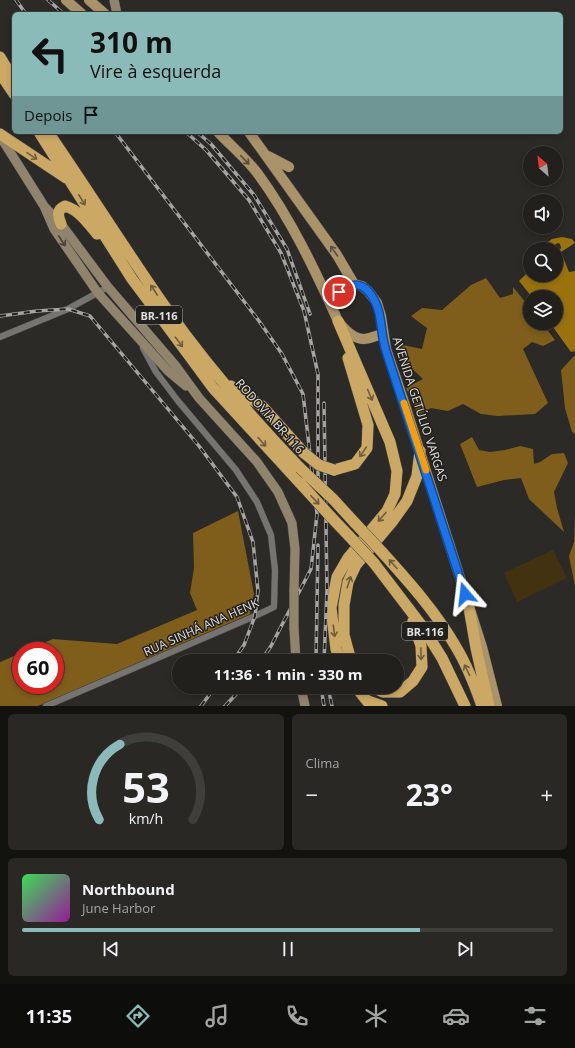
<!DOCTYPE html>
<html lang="pt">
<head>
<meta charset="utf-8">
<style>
  body { margin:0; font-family:"Open Sans",sans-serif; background:#292825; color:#f1f3f6; height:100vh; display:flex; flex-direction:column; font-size:15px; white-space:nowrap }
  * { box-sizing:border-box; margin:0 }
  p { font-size:13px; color:#a2a3a3 }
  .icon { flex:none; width:22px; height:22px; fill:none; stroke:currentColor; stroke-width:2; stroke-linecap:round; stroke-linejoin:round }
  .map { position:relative; height:706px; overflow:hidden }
  .panel { display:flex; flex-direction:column; gap:8px; padding:8px; background:#12120f; flex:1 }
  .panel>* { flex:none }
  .top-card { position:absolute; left:12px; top:12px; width:551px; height:122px; border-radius:6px; box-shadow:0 2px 6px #0003,0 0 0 1px #3e3e3b; background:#8bbbb9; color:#111; overflow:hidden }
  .needle { width:26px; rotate:332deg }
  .tools { position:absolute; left:523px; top:146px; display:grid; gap:8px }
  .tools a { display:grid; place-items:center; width:40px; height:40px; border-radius:50%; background:#21201c; box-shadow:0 2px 6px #0003,0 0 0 1px #3e3e3b; font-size:20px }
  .speed { position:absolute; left:12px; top:642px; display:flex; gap:8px; font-size:20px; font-weight:700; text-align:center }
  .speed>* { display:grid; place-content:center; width:52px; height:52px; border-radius:50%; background:#21201c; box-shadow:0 2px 6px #0003,0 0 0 1px #3e3e3b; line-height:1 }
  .speed .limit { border:6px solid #d22; background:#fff; color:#111 }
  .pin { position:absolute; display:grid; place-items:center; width:34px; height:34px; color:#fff; margin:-17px; border:2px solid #fff; border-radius:50%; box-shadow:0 1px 4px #0007 }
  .me { position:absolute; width:44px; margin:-22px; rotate:343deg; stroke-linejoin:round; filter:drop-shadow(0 0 3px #0008) }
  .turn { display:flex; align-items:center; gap:14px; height:84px; padding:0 12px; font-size:18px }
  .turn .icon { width:52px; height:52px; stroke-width:2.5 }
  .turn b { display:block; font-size:28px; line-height:34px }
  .then { display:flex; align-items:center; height:38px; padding:0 12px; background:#0003; gap:8px; font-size:15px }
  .big { font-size:30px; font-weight:700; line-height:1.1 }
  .panel .widget { flex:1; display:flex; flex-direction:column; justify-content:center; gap:6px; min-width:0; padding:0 14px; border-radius:6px; background:#292825 }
  .panel .dial { align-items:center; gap:0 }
  .dial svg { height:104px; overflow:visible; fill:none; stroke:#3e3e3b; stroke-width:7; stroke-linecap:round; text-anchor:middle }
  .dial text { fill:#f1f3f6; stroke:none }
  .song { display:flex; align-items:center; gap:12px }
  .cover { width:48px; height:48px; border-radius:6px; background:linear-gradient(135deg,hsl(130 70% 55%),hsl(300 70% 35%)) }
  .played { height:4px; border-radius:2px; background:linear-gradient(90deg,#8bbbb9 75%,#3e3e3b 75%) }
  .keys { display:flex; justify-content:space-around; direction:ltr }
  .heat { display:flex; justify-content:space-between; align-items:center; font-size:22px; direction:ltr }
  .panel .tiles { flex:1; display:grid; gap:8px; grid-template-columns:1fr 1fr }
  .widget:last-child { grid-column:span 2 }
  .trip { position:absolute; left:172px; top:654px; width:232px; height:40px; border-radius:20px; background:#21201c; box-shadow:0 2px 6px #0003,0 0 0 1px #3e3e3b; font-weight:700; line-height:40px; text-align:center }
  .tabs { display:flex; height:64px; justify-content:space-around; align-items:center; background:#0d0d0b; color:#a2a3a3 }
  .tabs .icon { width:28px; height:28px }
  .tabs .current { color:#8bbbb9 }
  .tabs b { font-size:18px; color:#f1f3f6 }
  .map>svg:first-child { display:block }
  .green { fill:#43320f }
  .forest { fill:#7e5e1a }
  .water { fill:#9b720e }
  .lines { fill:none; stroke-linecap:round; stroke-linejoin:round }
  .minor-casing { stroke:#494745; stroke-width:7 }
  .secondary-casing { stroke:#494745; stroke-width:10 }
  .primary-casing { stroke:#494745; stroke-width:11 }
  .motorway-casing { stroke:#494745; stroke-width:12 }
  .minor { stroke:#767470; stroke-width:6 }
  .secondary { stroke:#90846d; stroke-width:9 }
  .primary { stroke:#aa9369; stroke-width:10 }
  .motorway { stroke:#cca865; stroke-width:11 }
  .rail-casing { stroke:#a6a4a2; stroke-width:3.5 }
  .rail { stroke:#22201d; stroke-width:2; stroke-dasharray:6; stroke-linecap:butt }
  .secondary-bridge-casing { stroke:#494745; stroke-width:10; stroke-linecap:butt }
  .motorway-bridge-casing { stroke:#494745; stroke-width:12; stroke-linecap:butt }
  .secondary-bridge { stroke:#90846d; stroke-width:9 }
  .motorway-bridge { stroke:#cca865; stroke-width:11 }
  .oneway { stroke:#6e5d3d }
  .oneway2 { stroke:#584e3b }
  .oneway3 { stroke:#484339 }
  .route-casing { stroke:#114b97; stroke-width:10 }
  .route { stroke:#1a73e8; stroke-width:7 }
  .slow { stroke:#f59e0b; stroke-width:7 }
  .labels { text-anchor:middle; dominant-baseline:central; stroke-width:3; stroke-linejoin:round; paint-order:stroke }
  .shield { fill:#22201d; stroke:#a7a6a3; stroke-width:1 }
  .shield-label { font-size:11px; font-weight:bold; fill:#e0dfdd }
  .street-label { font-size:12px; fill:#e0dfdd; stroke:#22201d }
</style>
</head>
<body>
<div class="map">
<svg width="575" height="706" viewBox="0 0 575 706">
  <rect width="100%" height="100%" fill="#2c2a26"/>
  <path class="green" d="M553 550 567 578 517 602 504 573Z"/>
  <path class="forest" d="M486 278 500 298 513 294V287L530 308V323H542L555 340 543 346 532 342 523 349 548 403 535 414 498 416 481 414 463 404 448 411 431 408 418 415 406 388 423 379C413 369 400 359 398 344L422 349 427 328 411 316 422 308 442 310 471 285Z
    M575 355V434L572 432 565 408 561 370Z
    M472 437 479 450 490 452 505 450 520 446 533 449 534 464 540 462 552 454 564 453 568 463 554 492 557 508 564 532 529 499 521 478 504 480 477 487 460 444Z
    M238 511 254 594 250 614 38 706H0V662L21 653V685H55V651H25L53 639 117 644 197 610 190 593 194 568 193 533Z
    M575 514V586L569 556 574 542Z"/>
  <path class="water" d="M562 237 572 239 575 243 561 252 569 272 575 271V351L571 352 550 323H556V297H532L519 281 530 270V275H556V255L561 248 560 244 558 243 547 249H538L552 239Z"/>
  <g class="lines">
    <defs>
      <path id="minor" d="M0 337 68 309 108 287
        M46 706 255 616 274 607 275 570 271 535 257 502 236 470 178 401 156 372 143 348"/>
      <path id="secondary" d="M114 0 117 14
        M0 136 44 206 54 229 98 293 168 371 186 386
        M44 206 61 224 108 287 175 365 199 398 257 462 278 492 292 523 295 549 294 591
        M294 628 296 661
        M301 687 305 706"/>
      <path id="primary" d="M66 0 82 14
        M89 0 105 14
        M218 132C231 146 247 159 258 174 291 219 315 270 338 321 344 329 353 339 364 339 370 339 377 335 383 334
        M249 132 337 255 354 284 362 286 368 291 377 303 381 316 386 349 403 399 482 647 497 706
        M268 156 289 167
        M333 310C335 295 339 289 354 284"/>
      <path id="motorway" d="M0 57 14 80
        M0 73 14 94
        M39 132 132 279 162 319 213 388 300 483
        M48 132C88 190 126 251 166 308 206 365 252 418 300 468
        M0 134 66 178
        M61 224C58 216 56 210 65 206 79 210 88 223 97 234
        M338 321 390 442 397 471 395 494 387 511 348 558 337 577 331 608 336 649 340 661
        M231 386 262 406 304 453
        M334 470 355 464 367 448 368 425 348 358
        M333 499 355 523
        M331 517 349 536
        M382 552C409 582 436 612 456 647 467 665 475 686 482 706
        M374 563 422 626 442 658 465 706
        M469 608 476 648 489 706
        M351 661 344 635V605L348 582 356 565 392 522 407 501 417 476 420 451
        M356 687 371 706
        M372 687 383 692H400L413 681 422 667 421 646 413 621
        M368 701 382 706"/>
    </defs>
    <use href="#minor" class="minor-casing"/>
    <use href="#secondary" class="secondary-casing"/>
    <use href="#primary" class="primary-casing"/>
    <use href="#motorway" class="motorway-casing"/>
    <use href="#minor" class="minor"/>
    <use href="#secondary" class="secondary"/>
    <use href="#primary" class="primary"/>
    <use href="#motorway" class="motorway"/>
    <defs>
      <path id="rail" d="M16 0 26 14
        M48 0 64 14
        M115 132 259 321 282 354 303 394 317 514 311 569 271 646 261 661
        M186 132 206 150 249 200 281 253 304 311 318 374V483
        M197 132 211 144 254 195 287 249 310 314
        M0 316 37 311 68 309 90 316 199 446 237 497 253 542 258 591 255 616 244 645 233 661
        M324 403 327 590 324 661
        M316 661 318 545
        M321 687 324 706
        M328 687 332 706
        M201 706 215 687
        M225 706 243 687"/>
    </defs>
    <use href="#rail" class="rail-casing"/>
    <use href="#rail" class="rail"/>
    <defs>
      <path id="secondary-bridge" d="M294 628V591"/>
      <path id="motorway-bridge" d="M304 453 319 465 334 470
        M300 468 333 499
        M300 483 331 517
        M355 523 382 552
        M349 536 374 563"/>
    </defs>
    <use href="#secondary-bridge" class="secondary-bridge-casing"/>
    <use href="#motorway-bridge" class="motorway-bridge-casing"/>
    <use href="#secondary-bridge" class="secondary-bridge"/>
    <use href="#motorway-bridge" class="motorway-bridge"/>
  </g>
  <defs><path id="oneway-shaft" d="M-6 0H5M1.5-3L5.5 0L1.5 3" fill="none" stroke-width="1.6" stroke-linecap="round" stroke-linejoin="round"/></defs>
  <g class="oneway">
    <use href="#oneway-shaft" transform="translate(32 156) rotate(34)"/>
    <use href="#oneway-shaft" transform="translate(82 200) rotate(58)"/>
    <use href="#oneway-shaft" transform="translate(154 290) rotate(-123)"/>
    <use href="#oneway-shaft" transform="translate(179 342) rotate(53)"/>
    <use href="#oneway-shaft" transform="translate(370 395) rotate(67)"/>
    <use href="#oneway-shaft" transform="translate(262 442) rotate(48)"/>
    <use href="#oneway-shaft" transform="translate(363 452) rotate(124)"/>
    <use href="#oneway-shaft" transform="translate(315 500) rotate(46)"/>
    <use href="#oneway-shaft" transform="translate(382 517) rotate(131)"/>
    <use href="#oneway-shaft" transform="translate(393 564) rotate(-132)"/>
    <use href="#oneway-shaft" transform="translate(349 582) rotate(-72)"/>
    <use href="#oneway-shaft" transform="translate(334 631) rotate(83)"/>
    <use href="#oneway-shaft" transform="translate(421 654) rotate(89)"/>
    <use href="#oneway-shaft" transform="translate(467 670) rotate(-116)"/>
  </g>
  <g class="oneway2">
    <use href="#oneway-shaft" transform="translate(245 160) rotate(46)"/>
    <use href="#oneway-shaft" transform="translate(334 251) rotate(-125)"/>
  </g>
  <use class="oneway3" href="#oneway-shaft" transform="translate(62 241) rotate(57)"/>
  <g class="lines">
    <defs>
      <path id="route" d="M339 292C349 285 359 281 368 291 384 309 379 330 386 351 413 432 439 513 465 594"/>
    </defs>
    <use href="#route" class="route-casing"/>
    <use href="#route" class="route"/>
    <path class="slow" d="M404 403 426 470"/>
  </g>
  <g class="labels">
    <g class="shield">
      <rect x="136" y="306" width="46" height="18" rx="3"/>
      <rect x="402" y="622" width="46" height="18" rx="3"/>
    </g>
    <g class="shield-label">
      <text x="159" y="315">BR-116</text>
      <text x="425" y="631">BR-116</text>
    </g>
    <g class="street-label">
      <text transform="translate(420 409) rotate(72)">AVENIDA GETÚLIO VARGAS</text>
      <text transform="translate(270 416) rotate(48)">RODOVIA BR-116</text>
      <text transform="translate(201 627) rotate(-24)">RUA SINHÁ ANA HENK</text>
    </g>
  </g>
</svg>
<div class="tools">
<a><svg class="needle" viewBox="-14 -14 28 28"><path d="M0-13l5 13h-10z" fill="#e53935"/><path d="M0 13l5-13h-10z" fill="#a2a3a3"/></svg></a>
<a><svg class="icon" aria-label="sound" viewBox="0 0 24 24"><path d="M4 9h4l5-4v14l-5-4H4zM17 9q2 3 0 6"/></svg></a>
<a><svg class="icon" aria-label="search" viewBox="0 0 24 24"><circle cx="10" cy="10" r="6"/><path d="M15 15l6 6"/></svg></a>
<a><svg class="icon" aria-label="layers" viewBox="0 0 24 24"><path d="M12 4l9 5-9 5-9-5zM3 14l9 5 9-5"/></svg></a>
</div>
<div class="speed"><div class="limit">60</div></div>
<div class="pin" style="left:339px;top:292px;background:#d93025"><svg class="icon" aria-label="arrive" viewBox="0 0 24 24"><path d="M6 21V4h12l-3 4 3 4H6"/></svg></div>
<svg class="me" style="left:465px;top:594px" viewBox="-20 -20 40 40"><path d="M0-17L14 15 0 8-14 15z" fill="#1a73e8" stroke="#fff" stroke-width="4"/></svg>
<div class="trip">11:36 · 1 min · 330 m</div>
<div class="top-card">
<div class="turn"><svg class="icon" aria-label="left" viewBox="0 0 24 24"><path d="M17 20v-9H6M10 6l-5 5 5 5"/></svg><div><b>310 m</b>Vire à esquerda</div></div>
<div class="then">Depois<svg class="icon" aria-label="arrive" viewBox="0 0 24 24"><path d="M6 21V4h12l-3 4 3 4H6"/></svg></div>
</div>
</div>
<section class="panel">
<div class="tiles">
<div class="widget dial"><svg viewBox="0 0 100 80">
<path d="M14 69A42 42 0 1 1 86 69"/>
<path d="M14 69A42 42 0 0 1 30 11" stroke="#8bbbb9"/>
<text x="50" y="56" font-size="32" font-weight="700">53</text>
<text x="50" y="72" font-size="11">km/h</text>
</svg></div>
<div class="widget"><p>Clima</p>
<div class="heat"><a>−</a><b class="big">23°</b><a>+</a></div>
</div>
<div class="widget">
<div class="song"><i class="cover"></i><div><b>Northbound</b><p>June Harbor</p></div></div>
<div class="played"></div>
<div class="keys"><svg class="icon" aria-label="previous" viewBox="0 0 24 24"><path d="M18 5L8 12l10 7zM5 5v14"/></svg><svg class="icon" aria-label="pause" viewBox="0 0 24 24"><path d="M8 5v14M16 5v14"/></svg><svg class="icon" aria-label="next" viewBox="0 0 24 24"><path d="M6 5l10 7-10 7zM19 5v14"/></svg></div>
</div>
</div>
</section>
<nav class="tabs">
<b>11:35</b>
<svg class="icon current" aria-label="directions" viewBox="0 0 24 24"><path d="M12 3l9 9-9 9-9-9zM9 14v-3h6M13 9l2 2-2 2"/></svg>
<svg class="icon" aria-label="music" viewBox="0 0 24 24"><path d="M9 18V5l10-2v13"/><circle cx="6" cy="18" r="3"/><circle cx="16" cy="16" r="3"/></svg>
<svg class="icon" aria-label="phone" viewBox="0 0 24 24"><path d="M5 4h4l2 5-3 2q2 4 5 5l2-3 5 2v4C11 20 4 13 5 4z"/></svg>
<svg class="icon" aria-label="climate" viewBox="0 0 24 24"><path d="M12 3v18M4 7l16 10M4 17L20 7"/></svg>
<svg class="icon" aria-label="car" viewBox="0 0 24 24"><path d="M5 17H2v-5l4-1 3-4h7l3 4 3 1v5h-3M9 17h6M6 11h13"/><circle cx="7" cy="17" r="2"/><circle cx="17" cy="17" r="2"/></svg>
<svg class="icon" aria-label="filters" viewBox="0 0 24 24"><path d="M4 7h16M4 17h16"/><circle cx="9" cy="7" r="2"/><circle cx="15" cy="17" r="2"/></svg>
</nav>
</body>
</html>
